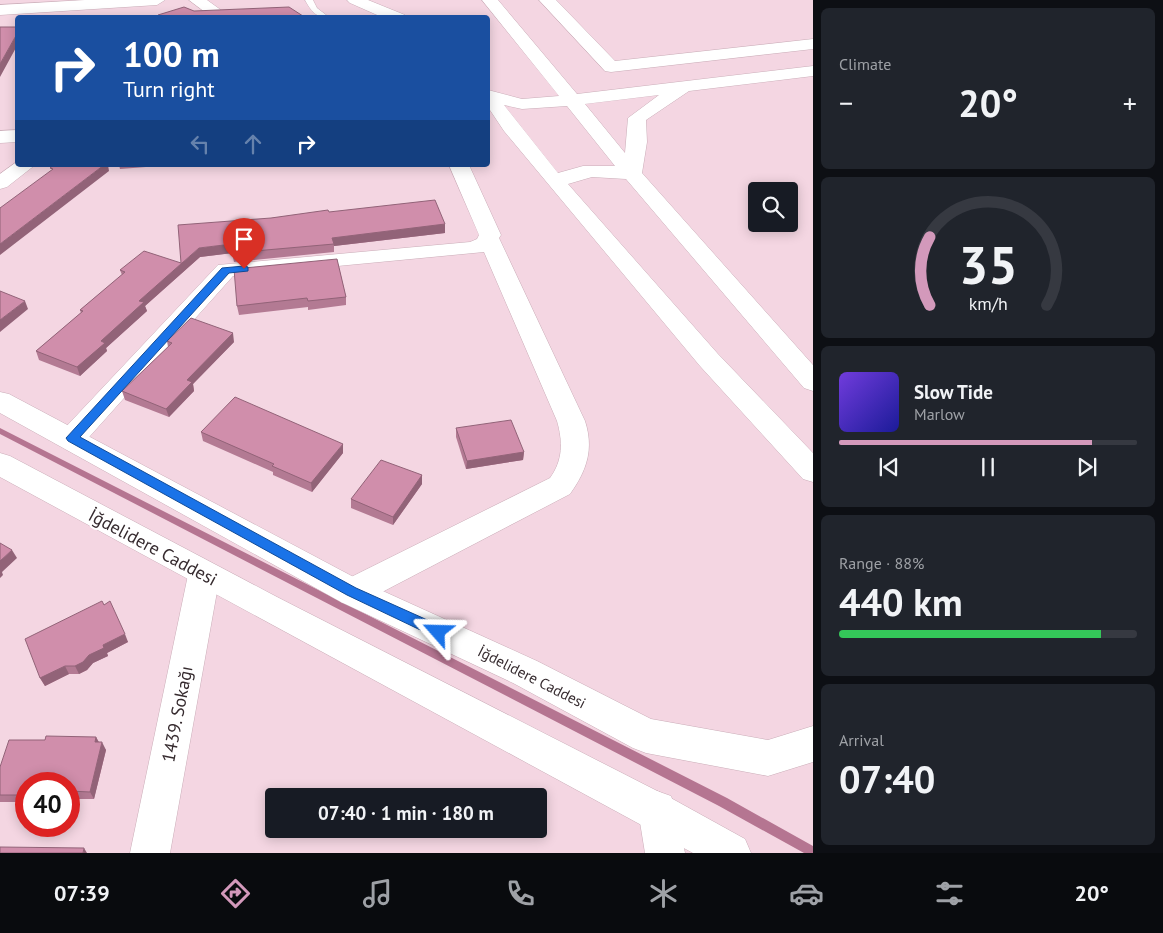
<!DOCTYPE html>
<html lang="en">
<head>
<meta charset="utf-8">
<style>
  body { margin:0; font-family:"PT Sans",sans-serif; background:#20242c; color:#f1f3f6; height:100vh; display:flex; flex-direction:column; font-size:19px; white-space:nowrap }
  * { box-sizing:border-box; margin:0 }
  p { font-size:16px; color:#9ea1a6 }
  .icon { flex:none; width:28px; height:28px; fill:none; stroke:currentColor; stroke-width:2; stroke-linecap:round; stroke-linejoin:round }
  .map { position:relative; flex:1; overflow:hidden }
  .side { display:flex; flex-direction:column; gap:8px; padding:8px; background:#0d0f14; width:350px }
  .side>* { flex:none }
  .hud { position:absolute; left:15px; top:15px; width:475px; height:152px; border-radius:5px; box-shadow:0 2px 12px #0003; background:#1a4fa0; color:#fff; overflow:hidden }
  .buttons { position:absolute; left:748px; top:182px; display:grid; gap:10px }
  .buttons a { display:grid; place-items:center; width:50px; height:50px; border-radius:5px; background:#171b24; box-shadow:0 2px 12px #0003; font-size:25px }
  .speed { position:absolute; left:15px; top:772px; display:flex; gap:10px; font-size:25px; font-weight:700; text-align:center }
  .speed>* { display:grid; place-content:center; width:65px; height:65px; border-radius:50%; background:#171b24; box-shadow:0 2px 12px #0003; line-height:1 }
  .speed .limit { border:8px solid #d22; background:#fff; color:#111 }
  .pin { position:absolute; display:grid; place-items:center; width:42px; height:42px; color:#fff; margin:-51px -21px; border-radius:50% 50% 50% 0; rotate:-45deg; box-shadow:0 0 5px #0007 }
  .pin .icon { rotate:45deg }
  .me { position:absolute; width:55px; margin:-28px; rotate:295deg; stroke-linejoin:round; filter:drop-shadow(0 0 4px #0008) }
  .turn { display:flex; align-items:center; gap:18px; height:105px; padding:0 25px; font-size:22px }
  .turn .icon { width:65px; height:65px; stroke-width:2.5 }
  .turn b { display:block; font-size:35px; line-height:42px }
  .lanes { display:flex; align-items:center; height:48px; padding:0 25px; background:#0003; justify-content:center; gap:25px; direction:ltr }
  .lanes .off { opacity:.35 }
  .big { font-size:38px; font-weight:600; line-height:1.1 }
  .side .tile { flex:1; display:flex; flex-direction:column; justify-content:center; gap:8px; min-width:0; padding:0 18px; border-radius:8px; background:#20242c }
  .side .dial { align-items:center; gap:0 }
  .dial svg { height:130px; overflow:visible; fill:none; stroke:#363941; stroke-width:7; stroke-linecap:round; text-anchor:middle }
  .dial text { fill:#f1f3f6; stroke:none }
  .song { display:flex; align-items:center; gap:15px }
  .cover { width:60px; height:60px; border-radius:8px; background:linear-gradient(135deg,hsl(260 70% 55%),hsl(240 70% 35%)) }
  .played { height:5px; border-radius:2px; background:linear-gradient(90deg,#d399bb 85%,#363941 85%) }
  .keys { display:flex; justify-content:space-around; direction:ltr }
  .heat { display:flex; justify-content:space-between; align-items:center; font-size:28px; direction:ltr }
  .charge { height:8px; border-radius:4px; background:linear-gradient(90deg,#34c759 88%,#363941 0) }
  .trip { position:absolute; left:265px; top:788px; width:282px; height:50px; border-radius:5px; background:#171b24; box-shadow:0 2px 12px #0003; font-weight:600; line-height:50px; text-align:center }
  .tab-bar { display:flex; height:80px; justify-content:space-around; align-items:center; background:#090b0e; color:#9ea1a6 }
  .tab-bar .icon { width:35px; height:35px }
  .tab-bar .selected { color:#d399bb }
  .tab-bar b { font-size:22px; color:#f1f3f6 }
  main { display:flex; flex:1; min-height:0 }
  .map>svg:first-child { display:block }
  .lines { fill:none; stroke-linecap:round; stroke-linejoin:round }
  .stream { fill:#b57591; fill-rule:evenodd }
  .service-casing { stroke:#caadb8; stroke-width:1 }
  .minor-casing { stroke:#caadb8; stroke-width:1 }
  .tertiary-casing { stroke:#caadb8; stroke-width:1 }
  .service { fill:#fff; fill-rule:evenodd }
  .minor { fill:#fff; fill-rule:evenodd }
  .tertiary { fill:#fff; fill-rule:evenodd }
  .wall { fill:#b37a93 }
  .shaded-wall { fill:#926378 }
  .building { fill:#d08eab; stroke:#926378 }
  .route { fill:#1a73e8; stroke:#114b97 }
  .labels { text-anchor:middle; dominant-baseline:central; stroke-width:4; stroke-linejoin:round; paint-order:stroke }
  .street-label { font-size:15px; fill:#362b2f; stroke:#fff }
  .near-street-label { font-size:18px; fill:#362b2f; stroke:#fff }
</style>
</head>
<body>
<main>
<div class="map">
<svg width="813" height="853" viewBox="0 0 813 853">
  <rect width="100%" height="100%" fill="#f4d6e2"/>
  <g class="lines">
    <path class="stream" d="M0 428 727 798 813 846V853H804L719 806 0 434Z"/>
    <defs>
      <path id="service" d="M305 0H313L317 8 330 18C316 18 311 11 305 0Z"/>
      <path id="minor" d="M189 0H207L232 18H213Z
        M539 0H556L615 61 813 39V49L611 72 605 71Z
        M18 130V142L0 143V131Z
        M18 161V165H35L7 187 0 189V174Z
        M449 165H469L501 235 499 238 585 421C594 449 587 470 570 494L363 602 352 606 341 602 336 592 341 582 550 478C563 460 563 442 557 421L484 252 233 276 82 445 72 448 62 445 58 438 62 431 218 265 470 242 477 239 479 235Z
        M204 562 215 566 220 575 170 853H130L188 575 193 566Z
        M657 791 671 796 676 810 685 853H645L638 810 643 796Z"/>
      <path id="tertiary" d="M85 0H165L157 5 0 15V5Z
        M347 0H368L405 15 407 18H384L350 3Z
        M482 0H498L577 94 813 66V76L689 91 646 120 647 142 642 173 813 365V391L804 388 626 179 592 177 568 184 718 354 813 453V482L803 479 700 366 504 131 488 107V90L522 99 559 96ZM659 95 628 118 625 153 585 104ZM504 105 522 109 567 106 615 166H583L558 173Z
        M0 392 9 394 363 582 537 661 651 719 768 740 813 726V762L768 776 646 753 633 748 513 683 341 602 0 413Z
        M0 453 10 456 277 597 669 797 745 839 751 853H693L0 477Z"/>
    </defs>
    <use href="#service" class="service-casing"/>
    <use href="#minor" class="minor-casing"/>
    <use href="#tertiary" class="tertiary-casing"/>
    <use href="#service" class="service"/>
    <use href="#minor" class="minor"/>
    <use href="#tertiary" class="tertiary"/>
  </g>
  <path class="wall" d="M119 165H172L120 169Z
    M329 212 445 224V233L334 246V252L234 262 232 253 200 257 145 306 147 311 106 348 107 351 80 376 39 360 36 351 81 313 80 310 122 275 120 270 181 263 271 218Z
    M337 259 346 297V305L308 310V307L239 315 237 306Z
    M167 341 234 342 193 384 194 391 169 417 125 400 122 391 168 347Z
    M456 428 524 452 523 460 466 469 456 437Z
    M201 432 343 453 312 492 273 475V472L203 441Z
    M422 475V484L393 525 351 508V499Z
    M104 605 128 642 107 653 108 656 93 663 87 670 79 674H69L45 686 40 678Z
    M96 737 99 742 106 750 94 799H69V784H26V804L25 802H0V767L45 740Z"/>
  <path class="shaded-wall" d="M18 32V44L0 77V64Z
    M104 165H108L109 171 0 255V244Z
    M445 224V233L334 246 332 238Z
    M232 244 233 253 200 257 145 306 147 311 106 348 107 351 80 376 77 367 101 341 139 301 199 248Z
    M25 301 28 309 0 332V320Z
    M233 333 234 342 193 384 194 391 169 417 166 409 187 380Z
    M343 444V453L312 492 311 483Z
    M524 452 523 460 466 469 467 461Z
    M422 475V484L393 525V517Z
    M12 550 17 558 2 572 3 575 0 578V561Z
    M125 634 128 642 107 653 108 656 93 663 87 670 79 674 75 666 103 645Z
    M65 666 69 674 45 686 40 678Z
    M96 737 100 745 95 742Z
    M102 742 106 750 94 799 90 792Z
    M84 848 87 853H83Z"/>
  <path class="building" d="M184 7 194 11 289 7 306 18H162L158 15Z
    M0 27H18V32L0 64Z
    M54 165H104L0 244V208L53 169 50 168Z
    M435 200 445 224 332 238 334 244 232 253V244L199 248 139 301 144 302 101 341 105 343 77 367 36 351 83 311 80 310 125 272 120 270 144 251 181 263 178 225 271 218 328 210 329 212Z
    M337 259 346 297 308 301 307 298 237 306 234 269Z
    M0 291 25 301 0 320Z
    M191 318 233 333 187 380 192 382 166 409 122 391 172 343 167 341Z
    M235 397 343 444 311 483 272 466 274 464 201 432Z
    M511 420 524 452 467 461 456 428Z
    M381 460 422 475 393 517 351 499Z
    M0 543 12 550 0 561Z
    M102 601 104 605 110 601 125 634 103 645 104 648 89 655 83 662 75 666H65L40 678 25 639Z
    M46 736 96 737 95 742H102L90 792 69 791V784H26V801L19 795H0V767L9 740H45Z
    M0 847 84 848 83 853H0Z"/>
  <path class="route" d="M244 266 248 267V271L229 273 80 437 356 588 443 627 445 632 443 636 438 638 433 636 347 595 68 441 66 438 222 268Z"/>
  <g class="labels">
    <g class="street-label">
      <text transform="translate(532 677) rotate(27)">İğdelidere Caddesi</text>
    </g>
    <g class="near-street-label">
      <text transform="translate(153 547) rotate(28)">İğdelidere Caddesi</text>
      <text transform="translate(177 714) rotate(-79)">1439. Sokağı</text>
    </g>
  </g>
</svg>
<div class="buttons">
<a><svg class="icon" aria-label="search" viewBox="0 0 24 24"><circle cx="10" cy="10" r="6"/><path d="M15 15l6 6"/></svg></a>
</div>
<div class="speed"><div class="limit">40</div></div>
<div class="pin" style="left:244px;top:269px;background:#d93025"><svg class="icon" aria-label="arrive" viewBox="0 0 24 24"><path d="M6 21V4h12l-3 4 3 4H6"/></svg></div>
<svg class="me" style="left:438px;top:632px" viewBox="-20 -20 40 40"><path d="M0-17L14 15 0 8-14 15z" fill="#1a73e8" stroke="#fff" stroke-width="4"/></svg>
<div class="trip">07:40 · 1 min · 180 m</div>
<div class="hud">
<div class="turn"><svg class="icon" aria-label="right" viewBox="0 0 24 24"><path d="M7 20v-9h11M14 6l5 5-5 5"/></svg><div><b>100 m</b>Turn right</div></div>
<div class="lanes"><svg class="icon off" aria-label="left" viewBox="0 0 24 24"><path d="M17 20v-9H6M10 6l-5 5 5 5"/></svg><svg class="icon off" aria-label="ahead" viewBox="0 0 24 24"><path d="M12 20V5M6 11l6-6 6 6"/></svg><svg class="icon" aria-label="right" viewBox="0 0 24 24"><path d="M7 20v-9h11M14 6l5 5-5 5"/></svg></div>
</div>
</div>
<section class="side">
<div class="tile"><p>Climate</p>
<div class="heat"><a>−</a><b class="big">20°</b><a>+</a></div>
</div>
<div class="tile dial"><svg viewBox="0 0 100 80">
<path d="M14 69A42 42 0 1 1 86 69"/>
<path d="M14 69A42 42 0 0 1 14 27" stroke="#d399bb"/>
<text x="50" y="56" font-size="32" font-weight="700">35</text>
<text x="50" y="72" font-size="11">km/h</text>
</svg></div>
<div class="tile">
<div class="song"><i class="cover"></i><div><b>Slow Tide</b><p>Marlow</p></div></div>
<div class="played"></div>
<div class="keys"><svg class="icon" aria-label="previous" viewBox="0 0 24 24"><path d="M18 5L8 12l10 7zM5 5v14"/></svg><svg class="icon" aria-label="pause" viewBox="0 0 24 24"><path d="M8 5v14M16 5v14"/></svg><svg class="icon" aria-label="next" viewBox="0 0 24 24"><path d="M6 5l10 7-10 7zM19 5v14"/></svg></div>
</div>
<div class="tile"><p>Range · 88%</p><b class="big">440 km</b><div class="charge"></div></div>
<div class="tile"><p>Arrival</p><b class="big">07:40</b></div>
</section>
</main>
<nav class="tab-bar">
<b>07:39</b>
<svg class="icon selected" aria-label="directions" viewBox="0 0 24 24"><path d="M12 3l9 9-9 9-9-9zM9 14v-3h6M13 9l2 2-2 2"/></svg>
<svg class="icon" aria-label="music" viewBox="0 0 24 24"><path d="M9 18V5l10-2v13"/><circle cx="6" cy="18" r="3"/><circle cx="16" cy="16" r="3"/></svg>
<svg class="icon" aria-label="phone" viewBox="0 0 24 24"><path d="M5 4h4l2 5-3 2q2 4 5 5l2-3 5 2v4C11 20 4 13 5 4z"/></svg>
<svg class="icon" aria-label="climate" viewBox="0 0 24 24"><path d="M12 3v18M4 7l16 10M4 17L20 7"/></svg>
<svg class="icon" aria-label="car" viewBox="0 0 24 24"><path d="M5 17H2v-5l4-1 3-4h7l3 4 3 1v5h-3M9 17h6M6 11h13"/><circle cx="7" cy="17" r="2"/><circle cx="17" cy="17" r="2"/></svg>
<svg class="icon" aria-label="filters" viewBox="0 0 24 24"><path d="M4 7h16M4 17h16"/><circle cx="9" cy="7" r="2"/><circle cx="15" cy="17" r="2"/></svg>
<b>20°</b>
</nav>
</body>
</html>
